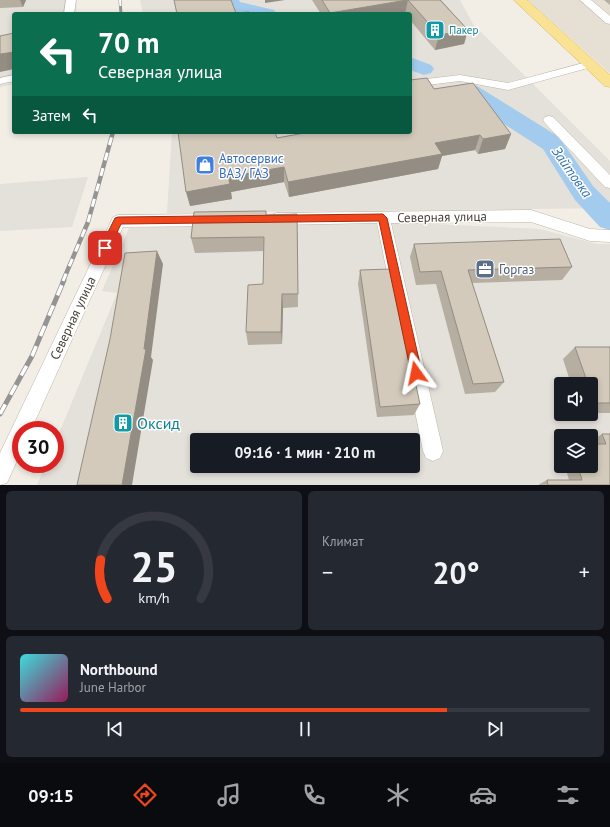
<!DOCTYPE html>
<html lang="ru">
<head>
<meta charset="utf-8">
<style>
  body { margin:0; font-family:"PT Sans",sans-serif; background:#242831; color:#f1f3f6; height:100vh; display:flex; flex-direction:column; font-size:15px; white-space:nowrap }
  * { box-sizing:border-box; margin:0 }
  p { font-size:13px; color:#9ea1a6 }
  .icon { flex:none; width:22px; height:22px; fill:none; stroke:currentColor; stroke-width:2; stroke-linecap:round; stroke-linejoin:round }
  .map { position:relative; height:485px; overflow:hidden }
  .panel { display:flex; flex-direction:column; gap:6px; padding:6px; background:#0d0f14; flex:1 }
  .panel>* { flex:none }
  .top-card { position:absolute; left:12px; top:12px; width:400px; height:122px; border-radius:4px; box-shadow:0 2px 6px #0003; background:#0b6e4f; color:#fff; overflow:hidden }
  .controls { position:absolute; left:554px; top:377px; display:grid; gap:8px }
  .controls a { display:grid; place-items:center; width:44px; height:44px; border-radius:4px; background:#171b24; box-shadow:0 2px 6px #0003; font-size:20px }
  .speed { position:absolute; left:12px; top:421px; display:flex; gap:8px; font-size:20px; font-weight:700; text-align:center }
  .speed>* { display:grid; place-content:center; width:52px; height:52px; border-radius:50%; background:#171b24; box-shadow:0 2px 6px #0003; line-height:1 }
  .speed .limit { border:6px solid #d22; background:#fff; color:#111 }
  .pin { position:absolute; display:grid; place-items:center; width:34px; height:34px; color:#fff; margin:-17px; border-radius:8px; box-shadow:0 2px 6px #0006 }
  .me { position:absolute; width:44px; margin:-22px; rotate:348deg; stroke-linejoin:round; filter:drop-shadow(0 0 3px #0008) }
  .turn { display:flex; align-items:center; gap:14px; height:84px; padding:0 20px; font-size:18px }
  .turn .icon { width:52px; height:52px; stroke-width:2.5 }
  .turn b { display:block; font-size:28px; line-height:34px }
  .then { display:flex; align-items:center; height:38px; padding:0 20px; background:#0003; gap:8px; font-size:15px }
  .big { font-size:30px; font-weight:800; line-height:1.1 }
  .panel .tile { flex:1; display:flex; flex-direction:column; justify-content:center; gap:6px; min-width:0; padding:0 14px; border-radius:6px; background:#242831 }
  .panel .dial { align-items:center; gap:0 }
  .dial svg { height:104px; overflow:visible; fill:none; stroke:#363941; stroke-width:7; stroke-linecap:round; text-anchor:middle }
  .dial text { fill:#f1f3f6; stroke:none }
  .song { display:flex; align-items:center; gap:12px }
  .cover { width:48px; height:48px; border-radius:6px; background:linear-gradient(135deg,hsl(180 70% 55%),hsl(330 70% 35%)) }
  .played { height:4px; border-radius:2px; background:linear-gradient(90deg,#f1461c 75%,#363941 75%) }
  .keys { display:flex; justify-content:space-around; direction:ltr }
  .heat { display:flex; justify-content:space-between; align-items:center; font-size:22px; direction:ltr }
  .panel .tiles { flex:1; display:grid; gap:6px; grid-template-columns:1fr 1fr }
  .tile:last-child { grid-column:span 2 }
  .trip { position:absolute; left:190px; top:433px; width:230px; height:40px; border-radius:4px; background:#171b24; box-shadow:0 2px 6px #0003; font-weight:800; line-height:40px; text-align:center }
  .menu { display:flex; height:64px; justify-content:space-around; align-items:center; background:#090b0e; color:#9ea1a6 }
  .menu .icon { width:28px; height:28px }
  .menu .selected { color:#f1461c }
  .menu b { font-size:18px; color:#f1f3f6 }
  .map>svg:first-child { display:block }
  .residential { fill:#e5e0d3 }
  .industrial { fill:#e4e0da; fill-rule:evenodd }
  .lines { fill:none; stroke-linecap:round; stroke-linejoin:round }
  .river { fill:#a3cbed; fill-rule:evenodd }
  .minor-casing { stroke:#bdb6a8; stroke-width:1 }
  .major-casing { stroke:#debf66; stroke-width:1 }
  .minor { fill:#fff; fill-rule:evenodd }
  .major { fill:#fae295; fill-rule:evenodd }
  .rail-far2-casing { stroke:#949494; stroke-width:3 }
  .rail-far1-casing { stroke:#949494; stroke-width:4.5 }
  .rail-casing { stroke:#949494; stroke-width:5 }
  .rail-far2 { stroke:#fff; stroke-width:2; stroke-dasharray:6; stroke-linecap:butt }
  .rail-far1 { stroke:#fff; stroke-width:3; stroke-dasharray:8; stroke-linecap:butt }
  .rail { stroke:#fff; stroke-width:3.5; stroke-dasharray:11; stroke-linecap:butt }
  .wall { fill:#b5aea1 }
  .shaded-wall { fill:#948d83 }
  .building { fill:#d3cabb; stroke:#948d83 }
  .route { fill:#f1461c; stroke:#9d2e12 }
  .labels { text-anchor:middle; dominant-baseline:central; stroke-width:3; stroke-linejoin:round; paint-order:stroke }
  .far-culture-label { font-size:11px; fill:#0d838f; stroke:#fff; text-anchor:start }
  .shop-label { font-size:13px; fill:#366cbe; stroke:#fff; text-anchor:start }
  .street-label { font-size:13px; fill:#443e35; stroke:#fff }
  .service-label { font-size:13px; fill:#4e5e75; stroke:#fff; text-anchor:start }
  .water-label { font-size:14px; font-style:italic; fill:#3373ab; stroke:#fff }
  .near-culture-label { font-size:16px; fill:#0d838f; stroke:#fff; text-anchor:start }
</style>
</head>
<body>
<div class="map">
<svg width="610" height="485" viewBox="0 0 610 485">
  <rect width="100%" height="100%" fill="#f2eee5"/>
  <path class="residential" d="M528 0H610V73L603 67Z"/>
  <path class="industrial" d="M0 0H77L76 14H14V84L0 87Z
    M140 0H220L221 14H143Z
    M235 0H460L473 24 610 161V208L167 213 172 132H410V14H236L241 12Z
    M88 177 72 227 0 231V184Z
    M344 220 540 229 597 244H610V485H37L46 464H55V443L117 293 102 291 129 228ZM561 384H591V414H561ZM561 436H591V466H561ZM197 440H413V466H197Z"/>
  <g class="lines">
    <path class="river" d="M221 0H239L240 2 274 10 277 14H245L228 10Z
      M410 57 431 65 434 69 431 73 424 75 410 70Z
      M469 84 477 86 559 137 593 186 610 203V230L600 227 575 200 543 149 461 96 458 91 461 86Z"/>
    <defs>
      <path id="minor" d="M66 0H76L74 14H64Z
        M580 0H591L610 16V24L606 23Z
        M591 61 596 64 595 66 508 90 460 81 410 87V81L460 75 508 83Z
        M14 75V81L0 84V78Z
        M549 116 553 117 610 175V188L605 187 545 123 543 120 545 117Z
        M531 210 590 229 610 230V242L590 241 531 222 391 223 443 451 440 458 433 461 426 458 423 451 377 223 276 225 271 223 269 219 271 215 276 213Z
        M214 214 219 216 221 220 219 224 214 226 123 227 31 430H21V452L7 483 0 485V453L113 217 118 215Z"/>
      <path id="major" d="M514 0H527L610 75V87L605 86Z"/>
    </defs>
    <use href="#minor" class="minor-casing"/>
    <use href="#major" class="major-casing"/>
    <use href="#minor" class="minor"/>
    <use href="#major" class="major"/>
    <defs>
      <path id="rail-far2" d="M120 0 121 14"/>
      <path id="rail-far1" d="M63 281 88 222 113 132"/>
      <path id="rail" d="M0 414 32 356 64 280"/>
    </defs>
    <use href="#rail-far2" class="rail-far2-casing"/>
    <use href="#rail-far1" class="rail-far1-casing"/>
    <use href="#rail" class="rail-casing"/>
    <use href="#rail-far2" class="rail-far2"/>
    <use href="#rail-far1" class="rail-far1"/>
    <use href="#rail" class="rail"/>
  </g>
  <path class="wall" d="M0 0H26L23 7 0 8Z
    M312 0H444H441L468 30 464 44 435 50 410 20V14H321Z
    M604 0H610V5Z
    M434 89 511 134 505 149 478 154 475 150 442 156 438 169 289 197 284 182 231 192 232 199 190 206 277 138 410 132Z
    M297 214 298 307 283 308 282 344 248 345 246 332 263 284 264 251 195 253 191 238 266 215Z
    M414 244 572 267 562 280 472 283 504 382 495 392 465 394 436 284 416 285 410 257Z
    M360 270 420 404 414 415 377 417 358 284Z
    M575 347H610V413H591V384H571L563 359Z
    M602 434H610V485H538L547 480H569L565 466H591L592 444 591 441Z"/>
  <path class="shaded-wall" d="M20 0H26L23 7Z
    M265 0H285L265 3Z
    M408 0 405 14H330V13Z
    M468 30 464 44 435 50 439 35Z
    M14 52V69L0 72V54Z
    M511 134 505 149 478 154 483 139Z
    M480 135 475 150 442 156 438 169 289 197 288 182 435 143Z
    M284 167V182L231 192 232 199 190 206 186 192 228 177Z
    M157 251 163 264 151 357 153 360 132 485H122Z
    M282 294 283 308 282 344 281 332Z"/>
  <path class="building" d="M174 0H231L236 13 249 12V14H177Z
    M322 0H407L330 13Z
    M408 0H440L468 30 439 35Z
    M14 33V52L0 54V36Z
    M427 78 434 89 473 83 511 134 483 139 480 135 435 143 442 154 288 182 284 167 228 177 230 184 186 192 178 132H275L277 138 310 132H410V80Z
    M266 211V215L297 214 298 294H282L281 332H246L248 285 263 284 264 237 191 238 194 212Z
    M560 239 572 267 468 270 504 382 473 384 441 271 420 272 414 244Z
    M157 251 144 349H146L122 485H77L110 339 125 253Z
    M391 269 420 404 380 407 360 270Z
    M575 347H610V403H594L591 393V384H588Z
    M602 434H610V485H548L547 480H582L578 466H591V444H606Z"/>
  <path class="route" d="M383 214 387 218 422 373 420 377 416 378 413 377 411 373 379 221 121 224 108 251H102L100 248 115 218 118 217Z"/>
  <defs>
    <symbol id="building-square" viewBox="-11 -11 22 22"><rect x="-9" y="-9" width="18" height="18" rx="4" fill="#0f9aa8" stroke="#fff"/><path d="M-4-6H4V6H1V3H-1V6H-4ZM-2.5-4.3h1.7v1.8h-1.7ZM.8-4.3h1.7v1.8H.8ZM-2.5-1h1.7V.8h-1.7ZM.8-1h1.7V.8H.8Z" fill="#fff"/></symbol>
    <symbol id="shop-square" viewBox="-11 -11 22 22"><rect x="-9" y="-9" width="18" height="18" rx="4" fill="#3f7fe0" stroke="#fff"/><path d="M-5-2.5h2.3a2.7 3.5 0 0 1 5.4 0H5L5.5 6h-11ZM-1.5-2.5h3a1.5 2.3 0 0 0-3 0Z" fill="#fff"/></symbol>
    <symbol id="office-square" viewBox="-11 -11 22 22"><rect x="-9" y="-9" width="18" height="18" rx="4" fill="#5c6f8a" stroke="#fff"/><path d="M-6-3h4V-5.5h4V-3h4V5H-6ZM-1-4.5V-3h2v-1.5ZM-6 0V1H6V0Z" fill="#fff"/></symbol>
  </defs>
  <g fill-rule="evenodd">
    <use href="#building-square" x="424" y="19" width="22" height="22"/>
    <use href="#shop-square" x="194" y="154" width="22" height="22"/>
    <use href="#office-square" x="474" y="258" width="22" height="22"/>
    <use href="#building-square" x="112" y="412" width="22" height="22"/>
  </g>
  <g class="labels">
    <g class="far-culture-label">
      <text x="449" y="30">Пакер</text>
    </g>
    <g class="shop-label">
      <text x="219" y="158">Автосервис<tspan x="219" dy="15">ВАЗ/ ГАЗ</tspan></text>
    </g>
    <g class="street-label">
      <text transform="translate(442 217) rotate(-1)">Северная улица</text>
      <text transform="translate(73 318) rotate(-65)">Северная улица</text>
    </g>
    <g class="service-label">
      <text x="499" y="269">Горгаз</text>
    </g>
    <g class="water-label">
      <text transform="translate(572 172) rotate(55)">Зайтовка</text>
    </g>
    <g class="near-culture-label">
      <text x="137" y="423">Оксид</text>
    </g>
  </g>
</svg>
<div class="controls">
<a><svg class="icon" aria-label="sound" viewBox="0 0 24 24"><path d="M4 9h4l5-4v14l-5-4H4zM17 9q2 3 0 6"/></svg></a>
<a><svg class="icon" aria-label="layers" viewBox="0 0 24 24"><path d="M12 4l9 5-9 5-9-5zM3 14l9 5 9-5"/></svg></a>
</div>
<div class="speed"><div class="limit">30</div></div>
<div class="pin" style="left:105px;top:248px;background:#d93025"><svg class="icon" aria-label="arrive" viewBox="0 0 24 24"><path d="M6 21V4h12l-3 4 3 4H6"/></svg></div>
<svg class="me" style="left:416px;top:373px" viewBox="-20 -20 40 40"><path d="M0-17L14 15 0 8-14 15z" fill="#f1461c" stroke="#fff" stroke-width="4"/></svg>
<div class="trip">09:16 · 1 мин · 210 m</div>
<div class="top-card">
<div class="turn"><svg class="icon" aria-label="left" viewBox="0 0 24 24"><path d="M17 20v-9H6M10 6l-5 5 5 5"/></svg><div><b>70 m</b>Северная улица</div></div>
<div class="then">Затем<svg class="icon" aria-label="left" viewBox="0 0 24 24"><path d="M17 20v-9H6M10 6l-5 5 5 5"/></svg></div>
</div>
</div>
<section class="panel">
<div class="tiles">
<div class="tile dial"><svg viewBox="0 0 100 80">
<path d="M14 69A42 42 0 1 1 86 69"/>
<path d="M14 69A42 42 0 0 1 9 39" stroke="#f1461c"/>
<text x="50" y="56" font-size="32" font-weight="700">25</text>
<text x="50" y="72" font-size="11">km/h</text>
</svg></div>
<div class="tile"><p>Климат</p>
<div class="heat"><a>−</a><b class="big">20°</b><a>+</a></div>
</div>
<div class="tile">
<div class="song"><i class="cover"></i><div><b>Northbound</b><p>June Harbor</p></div></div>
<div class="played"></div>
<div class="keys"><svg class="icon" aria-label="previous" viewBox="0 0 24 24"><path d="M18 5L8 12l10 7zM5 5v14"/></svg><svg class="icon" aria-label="pause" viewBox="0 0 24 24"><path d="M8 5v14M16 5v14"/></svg><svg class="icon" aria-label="next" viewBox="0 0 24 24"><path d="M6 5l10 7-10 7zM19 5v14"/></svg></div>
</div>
</div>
</section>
<nav class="menu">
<b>09:15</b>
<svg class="icon selected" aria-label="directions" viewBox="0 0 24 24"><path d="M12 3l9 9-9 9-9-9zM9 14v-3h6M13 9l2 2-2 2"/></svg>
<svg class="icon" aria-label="music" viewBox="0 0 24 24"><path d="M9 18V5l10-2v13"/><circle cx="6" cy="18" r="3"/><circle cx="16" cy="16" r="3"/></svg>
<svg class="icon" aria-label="phone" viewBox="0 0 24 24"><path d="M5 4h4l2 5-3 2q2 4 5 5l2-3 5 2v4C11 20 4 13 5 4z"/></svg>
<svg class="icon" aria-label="climate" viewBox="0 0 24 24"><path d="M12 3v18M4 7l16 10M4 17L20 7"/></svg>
<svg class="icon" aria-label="car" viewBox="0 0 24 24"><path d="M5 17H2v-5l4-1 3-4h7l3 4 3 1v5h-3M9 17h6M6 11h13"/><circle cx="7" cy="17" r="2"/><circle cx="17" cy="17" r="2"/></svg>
<svg class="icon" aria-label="filters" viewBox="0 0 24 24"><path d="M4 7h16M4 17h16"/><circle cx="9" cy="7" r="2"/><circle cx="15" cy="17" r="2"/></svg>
</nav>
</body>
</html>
